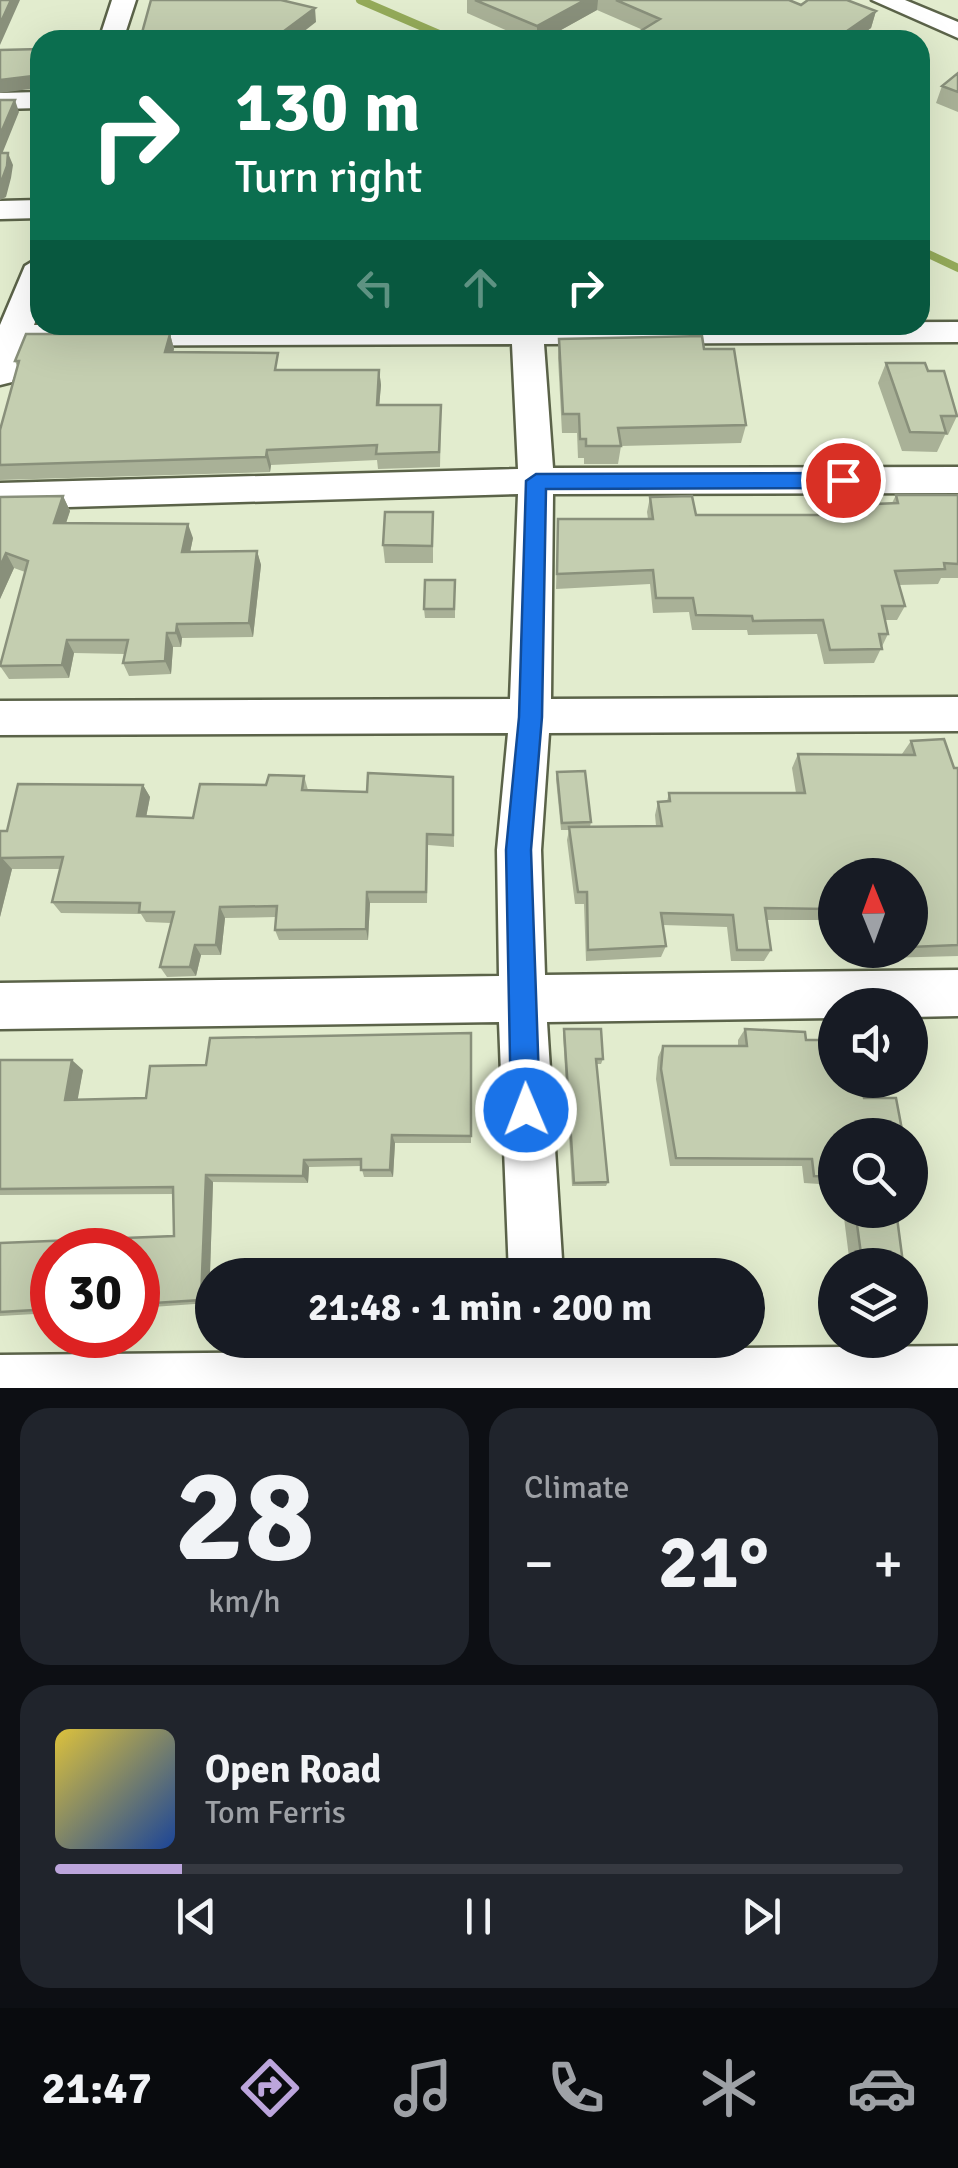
<!DOCTYPE html>
<html lang="en">
<head>
<meta charset="utf-8">
<style>
  body { margin:0; font-family:Signika,sans-serif; background:#20242c; color:#f1f3f6; height:100vh; display:flex; flex-direction:column; font-size:38px; white-space:nowrap }
  * { box-sizing:border-box; margin:0 }
  p { font-size:32px; color:#9ea1a6 }
  .icon { flex:none; width:55px; height:55px; fill:none; stroke:currentColor; stroke-width:2; stroke-linecap:round; stroke-linejoin:round }
  .map { position:relative; height:1388px; overflow:hidden }
  .details { display:flex; flex-direction:column; gap:20px; padding:20px; background:#0d0f14; flex:1 }
  .details>* { flex:none }
  .hud { position:absolute; left:30px; top:30px; width:900px; height:305px; border-radius:30px; box-shadow:0 10px 40px #0002; background:#0b6e4f; color:#fff; overflow:hidden }
  .needle { width:65px; rotate:359deg }
  .fabs { position:absolute; left:818px; top:858px; display:grid; gap:20px }
  .fabs a { display:grid; place-items:center; width:110px; height:110px; border-radius:50%; background:#171b24; box-shadow:0 10px 40px #0002; font-size:50px }
  .speed { position:absolute; left:30px; top:1228px; display:flex; gap:20px; font-size:50px; font-weight:700; text-align:center }
  .speed>* { display:grid; place-content:center; width:130px; height:130px; border-radius:50%; background:#171b24; box-shadow:0 10px 40px #0002; line-height:1 }
  .speed .limit { border:15px solid #d22; background:#fff; color:#111 }
  .pin { position:absolute; display:grid; place-items:center; width:85px; height:85px; color:#fff; margin:-42px; border:5px solid #fff; border-radius:50%; box-shadow:0 2px 10px #0007 }
  .me { position:absolute; width:110px; margin:-55px; rotate:359deg; stroke-linejoin:round; filter:drop-shadow(0 0 8px #0008) }
  .turn { display:flex; align-items:center; gap:35px; height:210px; padding:0 40px; font-size:45px }
  .turn .icon { width:130px; height:130px; stroke-width:2.5 }
  .turn b { display:block; font-size:70px; line-height:85px }
  .lanes { display:flex; align-items:center; height:95px; padding:0 40px; background:#0003; justify-content:center; gap:50px; direction:ltr }
  .lanes .off { opacity:.35 }
  .big { font-size:75px; font-weight:800; line-height:1.1 }
  .details .tile { flex:1; display:flex; flex-direction:column; justify-content:center; gap:15px; min-width:0; padding:0 35px; border-radius:30px; background:#20242c }
  .details .dial { align-items:center; gap:0 }
  .dial b { font-size:130px; line-height:1 }
  .song { display:flex; align-items:center; gap:30px }
  .cover { width:120px; height:120px; border-radius:15px; background:linear-gradient(135deg,hsl(50 70% 55%),hsl(220 70% 35%)) }
  .played { height:10px; border-radius:5px; background:linear-gradient(90deg,#bca5dc 15%,#363941 15%) }
  .keys { display:flex; justify-content:space-around; direction:ltr }
  .heat { display:flex; justify-content:space-between; align-items:center; font-size:55px; direction:ltr }
  .details .tiles { flex:1; display:grid; gap:20px; grid-template-columns:1fr 1fr }
  .tile:last-child { grid-column:span 2 }
  .trip { position:absolute; left:195px; top:1258px; width:570px; height:100px; border-radius:50px; background:#171b24; box-shadow:0 10px 40px #0002; font-weight:800; line-height:100px; text-align:center }
  .menu { display:flex; height:160px; justify-content:space-around; align-items:center; background:#090b0e; color:#9ea1a6 }
  .menu .icon { width:70px; height:70px }
  .menu .on { color:#bca5dc }
  .menu b { font-size:45px; color:#f1f3f6 }
  .map>svg:first-child { display:block }
  .lines { fill:none; stroke-linecap:round; stroke-linejoin:round }
  .stream { stroke:#94aa59; stroke-width:8 }
  .street-casing { stroke:#5b6349; stroke-width:5 }
  .street { fill:#fff; fill-rule:evenodd }
  .wall { fill:#a9b197 }
  .shaded-wall { fill:#89907b }
  .building { fill:#c4ceb0; stroke:#89907b; stroke-width:2.5 }
  .route { fill:#1a73e8; stroke:#114b97; stroke-width:2.5 }
</style>
</head>
<body>
<div class="map">
<svg width="958" height="1388" viewBox="0 0 958 1388">
  <rect width="100%" height="100%" fill="#e2ecce"/>
  <g class="lines">
    <path class="stream" d="M360 0 453 40
      M920 250 958 268"/>
    <defs>
      <path id="street" d="M112 0H136L123 40H99Z
        M872 0H905L958 22V38Z
        M40 92V108L0 109V93Z
        M40 200V218L0 219V201Z
        M40 257V308L34 325 958 322V342L544 344 553 468 958 467V493L553 494 551 699 958 697V731L549 733 541 850 545 975 958 970V1016L910 1017V1005H835V1018L547 1022 563 1275H509L499 1022 0 1029V983L499 976 497 850 508 733 0 735V701L510 699 518 494 0 509V483L518 469 512 344 26 346 12 382 0 385V325L25 266Z
        M958 1346V1388H0V1355Z"/>
    </defs>
    <use href="#street" class="street-casing"/>
    <use href="#street" class="street"/>
  </g>
  <path class="wall" d="M467 0H789L801 5 876 11 871 28 854 40H626L643 30 597 10 543 40H528L467 13Z
    M958 73V112L936 103 942 86Z
    M170 334 174 349 173 352 280 370H379L381 385 379 405 441 420 440 467 378 469 377 460 271 465 270 472 0 480V430L17 366 15 361Z
    M559 339 704 349 746 425 741 443 621 446 618 464H584V458H578L577 433H562L558 358Z
    M886 363 928 371 957 416 948 435H945L937 452 902 451 878 383Z
    M896 495H958V578H941L938 584 899 585 905 606 897 620H885L888 634 874 663 824 664 817 634 748 635 747 630H692L689 612 653 613 650 584 556 589 558 519H648L647 512 650 497 696 515H823L826 506 892 503Z
    M63 496 70 511 66 523 193 538 190 552 257 551 261 565 253 637 182 638 181 647H173L171 674 129 676 123 663 125 654 74 653 69 678 9 679 0 666 25 572 14 568 0 599V497Z
    M433 512V563H385L383 545Z
    M455 580V618H425L424 609Z
    M911 741 954 768H958V956L883 958 881 950H910V875H835V931L833 924 820 920H767L771 950 764 961H731L727 927 663 925 666 946 661 957 586 961 584 904H575L567 840 569 830H561L556 779 557 772 591 822 590 827 656 826 655 815 658 802 667 801 669 793H796L792 768 798 754H902Z
    M304 776 308 790 367 792 453 777 454 847 428 845 427 903H370L368 940H279L275 930 276 917 225 918 221 955H201L196 976 167 977 160 967 171 923 146 922 141 914 61 913 52 902 60 869H12L0 917V831H7L143 785 150 797 146 817 193 818 266 785Z
    M564 1029 603 1059 601 1064H596L608 1182 606 1186H572L563 1035Z
    M745 1029 806 1040 835 1135V1185L804 1183 802 1166H670L656 1079 658 1057 663 1046H738V1040Z
    M471 1033V1143H395L393 1177H364L361 1166 309 1167 308 1183 213 1182 209 1303 138 1308V1250H52V1313L0 1316V1243L174 1236 173 1194 0 1195V1060L83 1070 77 1100 146 1098 206 1065Z
    M843 1210H896L903 1263 896 1265H850Z"/>
  <path class="shaded-wall" d="M11 0H20L0 45V24Z
    M585 0H598L597 10 543 40H537V26Z
    M315 8 316 22 293 40 284 31Z
    M876 11 871 28 854 40H834Z
    M40 55V79L37 88 0 93V80Z
    M15 100 19 112 0 159V135Z
    M8 153 13 165 11 178 6 197 0 200V185Z
    M170 334 174 349 169 368 165 352Z
    M379 370 381 385 378 420 377 405Z
    M267 450 271 465 270 472 266 457Z
    M63 496 70 511 61 538 54 523Z
    M188 524 193 538 187 567 182 552Z
    M257 551 261 565 253 637 249 623Z
    M6 553 14 568 0 599V567Z
    M177 624 182 638 181 647 176 633Z
    M167 633 173 647 171 674 165 661Z
    M67 640 74 653 69 678 62 665Z
    M143 785 150 797 144 828 137 816Z
    M2 858 12 869 0 917V866Z
    M367 892 370 903 368 940 366 929Z
    M220 907 225 918 221 955 216 945Z
    M195 945 201 955 196 976 190 967Z
    M72 1060 83 1070 76 1109 65 1100Z
    M392 1135 395 1143 393 1177 390 1170Z
    M304 1160 309 1167 308 1183 303 1176Z
    M206 1175 213 1182 209 1303 201 1300Z"/>
  <path class="building" d="M0 0H11L0 24Z
    M151 0H281L315 8 284 31 334 32 332 40H140Z
    M475 0H585L537 26Z
    M616 0H789L801 5 808 0H847L876 11 834 40H703L697 37 692 40H626L660 19Z
    M40 49V55L33 76 0 80V50Z
    M958 73V92L942 86Z
    M0 100H15L0 135Z
    M0 153H8L7 166 0 185Z
    M26 334H170L165 352 278 353 275 370H379L377 405H441L439 452 376 454 377 445 267 450 266 457 0 465V430L19 361H15Z
    M702 336 704 349H734L746 425 618 428 621 446H586V439H580L579 414H563L559 339Z
    M886 363H925L928 371H944L957 416H941L946 433 910 432Z
    M896 495H958V564L944 563 945 569 895 571 905 606H882L888 634H879L882 649 830 650 823 620 753 621 752 616 696 615 693 598H656L653 570 557 574 558 519H653L650 497 692 496 696 515H828L826 506 898 503Z
    M63 496 54 523 188 524 182 552 257 551 249 623 177 624 176 633H167L165 661 123 663 128 640H67L62 665 0 666 28 561 6 553 0 567V497Z
    M385 512H433L432 546 383 545Z
    M425 580H455L454 609H424Z
    M944 739 954 768H958V945L910 947V875H835V910L828 909 765 908 771 950H737L733 915 661 913 666 946 588 950 587 892H578L569 827 662 826 658 802 670 801 669 793H805L798 754 915 755 911 741Z
    M585 771 591 822 562 823 557 772Z
    M368 773 453 777V835L427 834 426 892H367L366 929 275 930 277 906 220 907 216 945H195L190 967H160L174 912H139L140 903 52 902 63 857 2 858 0 866V831H7L18 784 143 785 137 816 193 818 200 784 266 785 269 775 304 776 302 790 367 792Z
    M564 1029H601L603 1059H596L608 1182 574 1183Z
    M745 1029 805 1032 806 1040H835V1080H860L864 1098H896L903 1135H835V1177L814 1176 812 1159 676 1158 661 1069 663 1046H747Z
    M471 1033V1136L392 1135 390 1170H361V1159L304 1160 303 1176 206 1175 201 1300 138 1304V1250H52V1309L0 1312V1243L174 1236 173 1187 0 1189V1060H72L65 1100 146 1098 150 1066 206 1065 210 1038Z
    M855 1210H896L903 1263 862 1261Z
    M257 1340H292V1345L257 1347Z"/>
  <path class="route" d="M843 473 853 480 843 488 546 489 542 717 531 850 540 1110 535 1120 526 1124 516 1120 511 1110 506 850 519 717 526 481 536 474Z"/>
</svg>
<div class="fabs">
<a><svg class="needle" viewBox="-14 -14 28 28"><path d="M0-13l5 13h-10z" fill="#e53935"/><path d="M0 13l5-13h-10z" fill="#9ea1a6"/></svg></a>
<a><svg class="icon" aria-label="sound" viewBox="0 0 24 24"><path d="M4 9h4l5-4v14l-5-4H4zM17 9q2 3 0 6"/></svg></a>
<a><svg class="icon" aria-label="search" viewBox="0 0 24 24"><circle cx="10" cy="10" r="6"/><path d="M15 15l6 6"/></svg></a>
<a><svg class="icon" aria-label="layers" viewBox="0 0 24 24"><path d="M12 4l9 5-9 5-9-5zM3 14l9 5 9-5"/></svg></a>
</div>
<div class="speed"><div class="limit">30</div></div>
<div class="pin" style="left:843px;top:480px;background:#d93025"><svg class="icon" aria-label="arrive" viewBox="0 0 24 24"><path d="M6 21V4h12l-3 4 3 4H6"/></svg></div>
<svg class="me" style="left:526px;top:1110px" viewBox="-20 -20 40 40"><circle r="17" fill="#1a73e8" stroke="#fff" stroke-width="3"/><path d="M0-11L8 9 0 5-8 9z" fill="#fff"/></svg>
<div class="trip">21:48 · 1 min · 200 m</div>
<div class="hud">
<div class="turn"><svg class="icon" aria-label="right" viewBox="0 0 24 24"><path d="M7 20v-9h11M14 6l5 5-5 5"/></svg><div><b>130 m</b>Turn right</div></div>
<div class="lanes"><svg class="icon off" aria-label="left" viewBox="0 0 24 24"><path d="M17 20v-9H6M10 6l-5 5 5 5"/></svg><svg class="icon off" aria-label="ahead" viewBox="0 0 24 24"><path d="M12 20V5M6 11l6-6 6 6"/></svg><svg class="icon" aria-label="right" viewBox="0 0 24 24"><path d="M7 20v-9h11M14 6l5 5-5 5"/></svg></div>
</div>
</div>
<section class="details">
<div class="tiles">
<div class="tile dial"><b>28</b><p>km/h</p></div>
<div class="tile"><p>Climate</p>
<div class="heat"><a>−</a><b class="big">21°</b><a>+</a></div>
</div>
<div class="tile">
<div class="song"><i class="cover"></i><div><b>Open Road</b><p>Tom Ferris</p></div></div>
<div class="played"></div>
<div class="keys"><svg class="icon" aria-label="previous" viewBox="0 0 24 24"><path d="M18 5L8 12l10 7zM5 5v14"/></svg><svg class="icon" aria-label="pause" viewBox="0 0 24 24"><path d="M8 5v14M16 5v14"/></svg><svg class="icon" aria-label="next" viewBox="0 0 24 24"><path d="M6 5l10 7-10 7zM19 5v14"/></svg></div>
</div>
</div>
</section>
<nav class="menu">
<b>21:47</b>
<svg class="icon on" aria-label="directions" viewBox="0 0 24 24"><path d="M12 3l9 9-9 9-9-9zM9 14v-3h6M13 9l2 2-2 2"/></svg>
<svg class="icon" aria-label="music" viewBox="0 0 24 24"><path d="M9 18V5l10-2v13"/><circle cx="6" cy="18" r="3"/><circle cx="16" cy="16" r="3"/></svg>
<svg class="icon" aria-label="phone" viewBox="0 0 24 24"><path d="M5 4h4l2 5-3 2q2 4 5 5l2-3 5 2v4C11 20 4 13 5 4z"/></svg>
<svg class="icon" aria-label="climate" viewBox="0 0 24 24"><path d="M12 3v18M4 7l16 10M4 17L20 7"/></svg>
<svg class="icon" aria-label="car" viewBox="0 0 24 24"><path d="M5 17H2v-5l4-1 3-4h7l3 4 3 1v5h-3M9 17h6M6 11h13"/><circle cx="7" cy="17" r="2"/><circle cx="17" cy="17" r="2"/></svg>
</nav>
</body>
</html>
